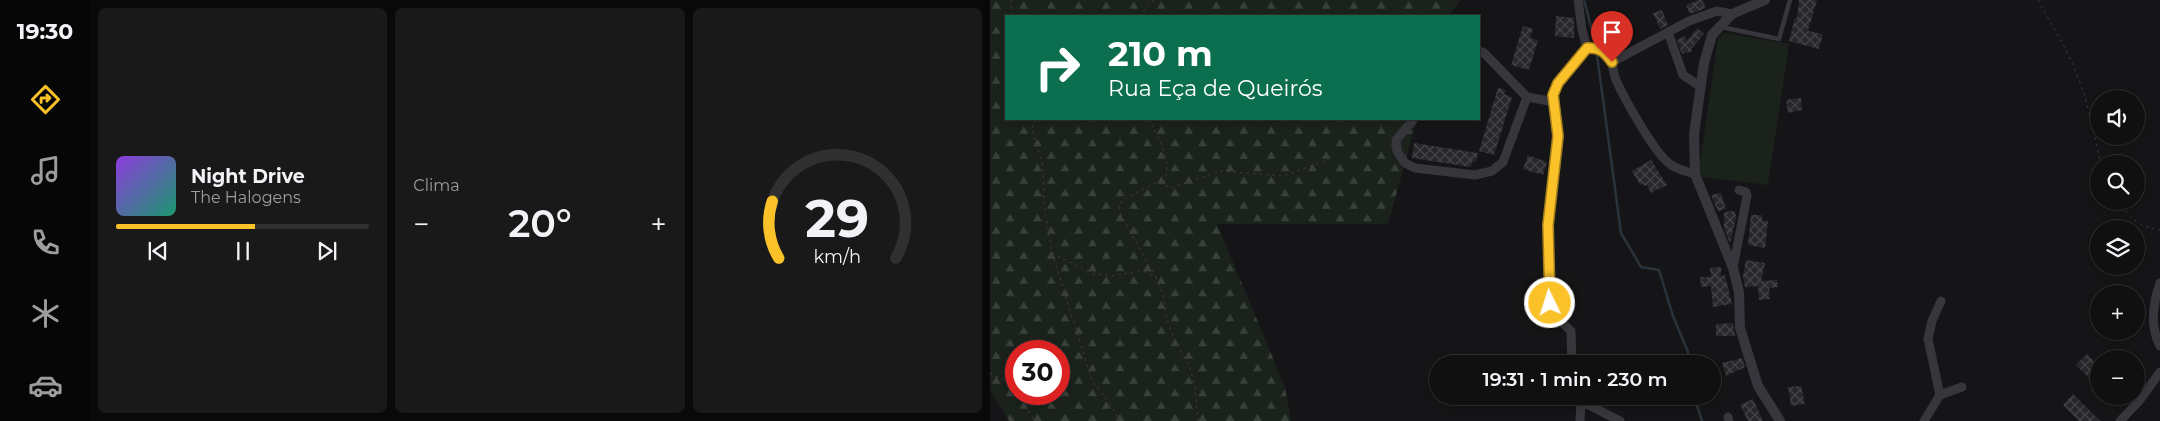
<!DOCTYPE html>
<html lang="pt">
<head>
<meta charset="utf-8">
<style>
  body { margin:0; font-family:Montserrat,sans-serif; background:#19191a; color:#f1f3f6; height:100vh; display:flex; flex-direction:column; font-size:19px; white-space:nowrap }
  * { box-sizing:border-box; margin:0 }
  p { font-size:16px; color:#9c9d9f }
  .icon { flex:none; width:28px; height:28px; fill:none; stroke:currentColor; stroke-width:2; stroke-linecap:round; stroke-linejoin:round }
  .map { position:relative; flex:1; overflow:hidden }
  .panel { display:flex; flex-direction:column; gap:8px; padding:8px; background:#090909; width:900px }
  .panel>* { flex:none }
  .hud { position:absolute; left:15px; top:15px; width:475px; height:105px; border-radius:0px; box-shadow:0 2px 8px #0003,0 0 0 1px #303031; background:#0b6e4f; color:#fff; overflow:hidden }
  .fabs { position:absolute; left:1100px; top:90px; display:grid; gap:10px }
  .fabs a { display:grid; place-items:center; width:55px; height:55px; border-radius:50%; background:#101011; box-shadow:0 2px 8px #0003,0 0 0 1px #303031; font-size:25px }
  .speed { position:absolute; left:15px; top:340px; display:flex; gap:10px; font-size:25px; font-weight:700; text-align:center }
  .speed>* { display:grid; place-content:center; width:65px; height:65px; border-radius:50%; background:#101011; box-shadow:0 2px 8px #0003,0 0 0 1px #303031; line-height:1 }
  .speed .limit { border:8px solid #d22; background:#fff; color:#111 }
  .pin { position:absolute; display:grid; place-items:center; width:42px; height:42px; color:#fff; margin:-51px -21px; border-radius:50% 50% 50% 0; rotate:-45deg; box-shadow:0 0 5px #0007 }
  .pin .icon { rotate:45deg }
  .me { position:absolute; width:55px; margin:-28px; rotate:356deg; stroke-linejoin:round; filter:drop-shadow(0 0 4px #0008) }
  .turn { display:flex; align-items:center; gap:18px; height:105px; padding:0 20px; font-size:22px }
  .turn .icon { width:65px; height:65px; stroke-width:2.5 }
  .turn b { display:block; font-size:35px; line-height:42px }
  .big { font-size:38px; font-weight:600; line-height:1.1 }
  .panel .tile { flex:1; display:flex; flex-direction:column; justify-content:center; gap:8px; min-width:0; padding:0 18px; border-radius:8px; background:#19191a }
  .panel .dial { align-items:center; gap:0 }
  .dial svg { height:130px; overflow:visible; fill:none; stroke:#303031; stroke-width:7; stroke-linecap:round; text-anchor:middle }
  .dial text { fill:#f1f3f6; stroke:none }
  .song { display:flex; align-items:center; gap:15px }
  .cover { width:60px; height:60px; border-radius:8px; background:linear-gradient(135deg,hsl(270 70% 55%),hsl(160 70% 35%)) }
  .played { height:5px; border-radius:2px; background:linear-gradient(90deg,#fac129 55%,#303031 55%) }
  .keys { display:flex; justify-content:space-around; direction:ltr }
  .heat { display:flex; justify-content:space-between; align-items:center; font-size:28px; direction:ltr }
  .panel .tiles { flex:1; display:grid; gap:8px; grid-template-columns:repeat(3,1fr) }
  .trip { position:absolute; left:439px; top:355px; width:292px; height:50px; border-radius:25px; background:#101011; box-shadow:0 2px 8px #0003,0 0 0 1px #303031; font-weight:600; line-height:50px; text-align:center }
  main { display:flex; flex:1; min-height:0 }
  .dock { display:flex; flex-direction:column; width:90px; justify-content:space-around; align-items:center; background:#060607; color:#9c9d9f }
  .dock .icon { width:35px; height:35px }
  .dock .active { color:#fac129 }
  .dock b { font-size:22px; color:#f1f3f6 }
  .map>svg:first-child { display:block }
  .forest { fill:url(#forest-firs); fill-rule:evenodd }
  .garden { fill:#1b221c }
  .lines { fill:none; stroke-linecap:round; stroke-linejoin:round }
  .stream { stroke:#2a333b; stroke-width:2.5 }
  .building { fill:url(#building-cross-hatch) }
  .path { stroke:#3c3d43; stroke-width:1; stroke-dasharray:2.5 4; stroke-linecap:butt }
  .service { stroke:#36363c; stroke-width:4.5 }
  .minor { stroke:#36363c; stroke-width:9 }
  .tertiary { stroke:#36363c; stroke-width:10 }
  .route-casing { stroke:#a27d1b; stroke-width:12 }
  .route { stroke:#fac129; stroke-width:9 }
</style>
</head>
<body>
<main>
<nav class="dock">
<b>19:30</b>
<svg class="icon active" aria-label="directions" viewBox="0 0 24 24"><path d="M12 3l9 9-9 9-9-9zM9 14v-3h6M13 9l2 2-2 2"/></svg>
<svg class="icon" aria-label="music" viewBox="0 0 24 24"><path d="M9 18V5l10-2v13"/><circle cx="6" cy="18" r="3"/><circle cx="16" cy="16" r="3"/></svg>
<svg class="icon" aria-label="phone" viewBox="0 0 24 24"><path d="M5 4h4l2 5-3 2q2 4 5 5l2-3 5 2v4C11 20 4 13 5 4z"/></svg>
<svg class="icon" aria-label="climate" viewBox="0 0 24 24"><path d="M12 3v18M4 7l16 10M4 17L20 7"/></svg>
<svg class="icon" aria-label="car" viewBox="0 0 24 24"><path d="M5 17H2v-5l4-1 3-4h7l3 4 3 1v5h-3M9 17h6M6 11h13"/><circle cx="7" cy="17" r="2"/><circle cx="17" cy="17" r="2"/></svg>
</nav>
<section class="panel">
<div class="tiles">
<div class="tile">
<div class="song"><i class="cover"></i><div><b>Night Drive</b><p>The Halogens</p></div></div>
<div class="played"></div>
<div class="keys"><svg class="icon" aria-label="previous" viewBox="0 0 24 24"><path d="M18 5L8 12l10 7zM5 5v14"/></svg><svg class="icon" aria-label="pause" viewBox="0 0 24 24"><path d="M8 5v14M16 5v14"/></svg><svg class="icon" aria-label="next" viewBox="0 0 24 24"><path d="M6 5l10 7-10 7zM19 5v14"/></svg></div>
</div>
<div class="tile"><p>Clima</p>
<div class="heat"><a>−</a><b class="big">20°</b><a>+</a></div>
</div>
<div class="tile dial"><svg viewBox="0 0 100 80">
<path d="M14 69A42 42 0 1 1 86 69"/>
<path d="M14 69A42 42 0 0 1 10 34" stroke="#fac129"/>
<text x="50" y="56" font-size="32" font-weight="700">29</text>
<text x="50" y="72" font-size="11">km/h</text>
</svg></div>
</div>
</section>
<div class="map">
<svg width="1170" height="421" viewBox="0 0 1170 421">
  <defs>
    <pattern id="forest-firs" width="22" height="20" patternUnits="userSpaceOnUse" patternTransform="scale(1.25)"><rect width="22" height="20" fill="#1b221c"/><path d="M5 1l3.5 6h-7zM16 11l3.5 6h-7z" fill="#393f3b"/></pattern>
    <pattern id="building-cross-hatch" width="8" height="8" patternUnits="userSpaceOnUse" patternTransform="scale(1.25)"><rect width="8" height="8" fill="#28282b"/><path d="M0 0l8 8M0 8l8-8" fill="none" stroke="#444448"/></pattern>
  </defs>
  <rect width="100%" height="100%" fill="#151517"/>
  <path class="forest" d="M0 0H471L458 16H16V119H427L398 224H227L295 387 301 421H19L0 389ZM26 351H69V394H26Z"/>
  <path class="garden" d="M735 33 799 44 778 185 712 177 709 169 728 38Z"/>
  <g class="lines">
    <path class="stream" d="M594 0 604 38
      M607 55 631 233 651 267 669 270 683 316 698 352 700 364
      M704 396 712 421"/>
  </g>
  <path class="building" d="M709 0H712L716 8 700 14 696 5Z
    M809 0H827L818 31 833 34 829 49 799 41 805 18H807Z
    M672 10 678 25 670 29 663 13Z
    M566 16 584 18V38L565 36Z
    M533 26 543 29 540 38 548 40 539 70 521 65Z
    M707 28 714 34 701 49 702 51 692 54 687 40 695 36 697 41Z
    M508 88 516 90 514 94 522 97 504 155 489 151Z
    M811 98 812 110 798 113 796 100Z
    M424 143 488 153 486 162H482L481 167 422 158Z
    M538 155 557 162 553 175 533 169Z
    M661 160 677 185 661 193 657 185 654 186 653 183 650 185 642 171Z
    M731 193 736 209 728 211 721 195Z
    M745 211 746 218 740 243 734 228V212Z
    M761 215H772V220L778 221 775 248 758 245Z
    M756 260 775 263 771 281 787 280 788 287 779 288 780 299 769 300 768 286 755 287 753 276Z
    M731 267V276L735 275 742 304 723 307 721 286 711 287 710 277H721L720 268Z
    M743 323 745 336H726V324Z
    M1097 354 1109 366V388L1086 365Z
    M752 358 755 367 736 376 732 363Z
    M811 386 815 404 801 406 798 387Z
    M1083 394 1110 421H1089L1073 405Z
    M763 399 773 421H758L750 405Z"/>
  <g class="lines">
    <path class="path" d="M21 0 22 10 25 16
      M1048 0C1061 25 1077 48 1087 75 1099 104 1104 134 1111 164
      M149 16 164 0
      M45 119 42 129 53 166 54 203 62 253 102 380 122 407 129 421
      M159 119C168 138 184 163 173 183
      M1127 201C1143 220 1146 225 1170 230
      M62 253 103 274 124 276 148 271 156 272 166 278 173 294 177 319 183 336 200 368 205 386 208 421
      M166 278 130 213 129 205 134 199 167 182 182 188 230 171 293 176 337 160
      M0 373 19 383 26 391
      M29 394 44 421"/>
    <path class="service" d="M731 27 789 39 800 0"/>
    <path class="minor" d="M588 0 592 30 597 48
      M678 32 693 75 711 87
      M489 51 493 52 537 97 565 102
      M622 62 699 21 727 11 742 14
      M424 119 406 140 407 151 415 163 425 168 485 175 502 171 513 162 537 97
      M743 268 757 196 756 192 749 190
      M1170 283C1163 303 1160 327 1170 346
      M582 364 581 331 562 313 560 303 558 225 568 136 563 95 568 83 597 48C604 48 610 48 615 52 624 60 622 71 626 80 634 98 665 154 680 164 687 170 696 171 705 174
      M950 395 938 339 942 321 951 301
      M589 397 591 401 590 421
      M591 401 630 421
      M738 417 739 421
      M934 421 950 395 972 387
      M1130 421 1150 400 1170 372"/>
    <path class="tertiary" d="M775 0 742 14 722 35 714 63 704 134 705 174 743 268 749 292 750 328 768 386 790 421"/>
  </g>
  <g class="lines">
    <defs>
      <path id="route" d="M560 303 558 225 568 136 563 95 568 83 597 48C610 47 615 52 622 62"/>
    </defs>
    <use href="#route" class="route-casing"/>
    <use href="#route" class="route"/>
  </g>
</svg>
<div class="fabs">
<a><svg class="icon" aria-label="sound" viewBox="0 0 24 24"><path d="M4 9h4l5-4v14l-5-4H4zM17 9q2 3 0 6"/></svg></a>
<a><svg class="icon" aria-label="search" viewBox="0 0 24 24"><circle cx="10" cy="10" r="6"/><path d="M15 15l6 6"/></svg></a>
<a><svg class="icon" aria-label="layers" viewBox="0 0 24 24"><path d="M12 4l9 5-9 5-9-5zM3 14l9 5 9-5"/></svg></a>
<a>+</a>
<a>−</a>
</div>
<div class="speed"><div class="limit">30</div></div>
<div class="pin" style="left:622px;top:62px;background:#d93025"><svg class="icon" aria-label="arrive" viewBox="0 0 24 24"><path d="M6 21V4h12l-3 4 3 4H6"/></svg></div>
<svg class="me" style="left:560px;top:303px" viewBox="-20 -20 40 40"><circle r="17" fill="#fac129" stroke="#fff" stroke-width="3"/><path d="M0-11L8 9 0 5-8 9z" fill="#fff"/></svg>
<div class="trip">19:31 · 1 min · 230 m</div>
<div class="hud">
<div class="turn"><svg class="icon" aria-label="right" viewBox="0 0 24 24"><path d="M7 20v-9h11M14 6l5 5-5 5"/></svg><div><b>210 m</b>Rua Eça de Queirós</div></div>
</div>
</div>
</main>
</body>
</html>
